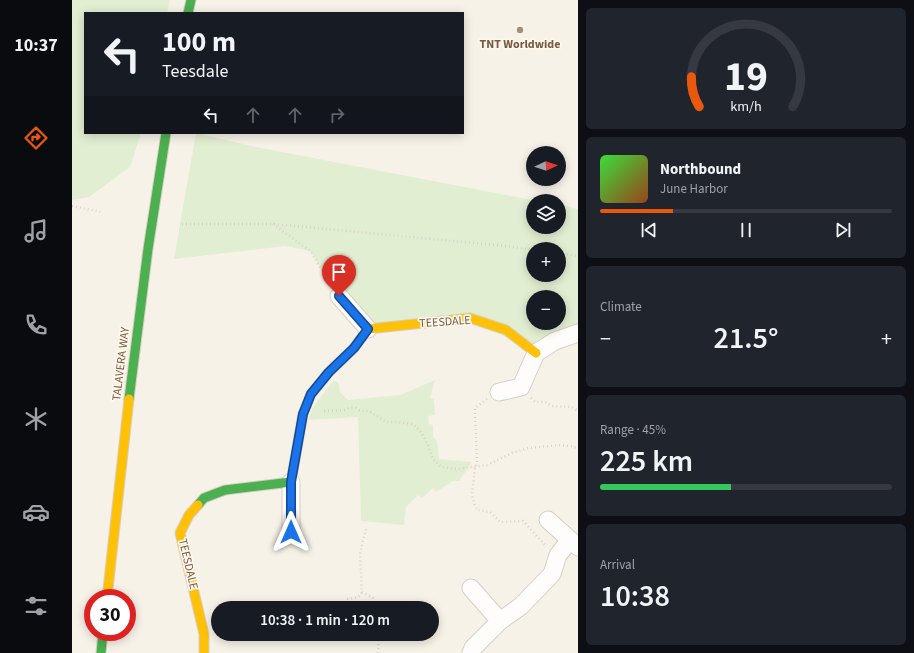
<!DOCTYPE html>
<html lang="en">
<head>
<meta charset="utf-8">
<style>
  body { margin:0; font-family:"Source Sans 3",sans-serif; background:#20242c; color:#f1f3f6; height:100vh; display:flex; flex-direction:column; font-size:15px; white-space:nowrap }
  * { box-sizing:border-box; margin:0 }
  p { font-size:13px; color:#9ea1a6 }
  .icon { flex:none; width:22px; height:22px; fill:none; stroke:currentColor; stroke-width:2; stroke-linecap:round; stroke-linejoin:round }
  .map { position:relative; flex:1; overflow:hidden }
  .details { display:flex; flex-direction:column; gap:8px; padding:8px; background:#0d0f14; width:336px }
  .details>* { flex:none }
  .guide { position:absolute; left:12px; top:12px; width:380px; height:122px; border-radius:0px; box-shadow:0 2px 10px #0003; background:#171b24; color:#f1f3f6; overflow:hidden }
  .needle { width:26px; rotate:86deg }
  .fabs { position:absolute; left:454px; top:146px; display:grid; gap:8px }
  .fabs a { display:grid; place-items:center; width:40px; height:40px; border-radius:50%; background:#171b24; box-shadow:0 2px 10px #0003; font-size:20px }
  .speed { position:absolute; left:12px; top:589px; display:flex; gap:8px; font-size:20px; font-weight:700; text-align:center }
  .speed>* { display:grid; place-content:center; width:52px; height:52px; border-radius:50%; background:#171b24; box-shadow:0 2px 10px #0003; line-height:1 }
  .speed .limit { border:6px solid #d22; background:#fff; color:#111 }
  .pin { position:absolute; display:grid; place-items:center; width:34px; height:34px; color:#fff; margin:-41px -17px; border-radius:50% 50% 50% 0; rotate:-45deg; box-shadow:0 0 4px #0007 }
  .pin .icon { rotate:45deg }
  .me { position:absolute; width:44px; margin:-22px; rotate:0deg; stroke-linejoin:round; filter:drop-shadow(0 0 3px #0008) }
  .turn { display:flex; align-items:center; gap:14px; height:84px; padding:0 12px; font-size:18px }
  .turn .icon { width:52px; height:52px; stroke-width:2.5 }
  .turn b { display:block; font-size:28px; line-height:34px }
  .lanes { display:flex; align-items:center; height:38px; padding:0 12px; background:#0003; justify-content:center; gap:20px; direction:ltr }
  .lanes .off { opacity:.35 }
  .big { font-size:30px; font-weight:600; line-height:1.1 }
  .details .card { flex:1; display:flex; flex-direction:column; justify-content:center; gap:6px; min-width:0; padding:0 14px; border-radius:6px; background:#20242c }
  .details .dial { align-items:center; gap:0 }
  .dial svg { height:104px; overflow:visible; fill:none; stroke:#363941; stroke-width:7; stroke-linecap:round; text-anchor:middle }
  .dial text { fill:#f1f3f6; stroke:none }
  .song { display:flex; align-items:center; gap:12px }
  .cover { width:48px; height:48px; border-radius:6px; background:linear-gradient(135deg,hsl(120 70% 55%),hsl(20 70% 35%)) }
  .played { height:4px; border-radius:2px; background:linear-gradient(90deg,#ea580c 25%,#363941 25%) }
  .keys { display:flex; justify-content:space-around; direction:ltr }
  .heat { display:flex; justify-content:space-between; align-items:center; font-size:22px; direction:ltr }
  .charge { height:6px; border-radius:3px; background:linear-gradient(90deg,#34c759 45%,#363941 0) }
  .trip { position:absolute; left:139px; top:601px; width:228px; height:40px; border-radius:20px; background:#171b24; box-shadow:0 2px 10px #0003; font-weight:600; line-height:40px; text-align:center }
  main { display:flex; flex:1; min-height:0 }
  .tabs { display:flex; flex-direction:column; width:72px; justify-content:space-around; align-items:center; background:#090b0e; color:#9ea1a6 }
  .tabs .icon { width:28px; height:28px }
  .tabs .active { color:#ea580c }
  .tabs b { font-size:18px; color:#f1f3f6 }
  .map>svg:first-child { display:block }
  .green { fill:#e2eed2; fill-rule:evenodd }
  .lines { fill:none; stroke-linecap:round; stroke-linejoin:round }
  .street-casing { stroke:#d6cec6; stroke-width:19 }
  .fast-casing { stroke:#d6cec4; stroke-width:11 }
  .slow-casing { stroke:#d6cec4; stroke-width:11 }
  .path { stroke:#d9d2cb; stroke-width:2.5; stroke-dasharray:1 3; stroke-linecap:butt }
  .street { stroke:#fefdfc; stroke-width:17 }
  .fast { stroke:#4caf50; stroke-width:9 }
  .slow { stroke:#ffc107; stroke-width:9 }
  .route-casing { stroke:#114b97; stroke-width:10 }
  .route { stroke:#1a73e8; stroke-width:7 }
  .poi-dot { fill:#a28f80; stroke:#fff7e9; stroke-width:1.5 }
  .labels { text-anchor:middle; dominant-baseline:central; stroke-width:3.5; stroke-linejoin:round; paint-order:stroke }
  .poi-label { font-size:12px; font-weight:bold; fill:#755a48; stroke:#fff7e9 }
  .street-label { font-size:12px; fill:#755a48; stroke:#fff7e9 }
</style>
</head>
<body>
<main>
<nav class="tabs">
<b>10:37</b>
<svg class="icon active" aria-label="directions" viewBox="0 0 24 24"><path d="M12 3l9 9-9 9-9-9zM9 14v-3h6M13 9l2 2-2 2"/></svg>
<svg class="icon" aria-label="music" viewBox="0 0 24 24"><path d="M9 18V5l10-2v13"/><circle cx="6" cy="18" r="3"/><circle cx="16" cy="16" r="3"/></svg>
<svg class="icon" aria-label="phone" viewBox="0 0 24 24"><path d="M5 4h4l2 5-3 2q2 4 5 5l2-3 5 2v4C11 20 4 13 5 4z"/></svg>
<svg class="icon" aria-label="climate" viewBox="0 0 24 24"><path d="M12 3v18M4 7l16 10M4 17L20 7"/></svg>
<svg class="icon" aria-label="car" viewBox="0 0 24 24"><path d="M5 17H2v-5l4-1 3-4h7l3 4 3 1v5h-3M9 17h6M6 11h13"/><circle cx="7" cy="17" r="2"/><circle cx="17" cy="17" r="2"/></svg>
<svg class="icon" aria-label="filters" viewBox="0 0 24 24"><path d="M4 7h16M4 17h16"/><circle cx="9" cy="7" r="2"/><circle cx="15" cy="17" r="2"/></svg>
</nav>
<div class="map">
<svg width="506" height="653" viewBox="0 0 506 653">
  <rect width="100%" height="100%" fill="#f7f2e8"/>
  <path class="green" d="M0 0H98L95 13H13V133H69L58 167 17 197 0 200Z
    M124 133 184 147 465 201H461V227H487V205L506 209V333L464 353 398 318 296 329 267 296 238 251 213 246 102 259ZM461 249H487V275H461ZM461 297H487V323H461Z
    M262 380 267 384 268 392 276 400 328 395 363 380 358 398 362 399 363 415 356 416 357 424 361 425V437L365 441 367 459 400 462 387 481H381L364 492 361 488 350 498 346 495 334 507 332 525 289 521 286 417 236 420 241 407Z"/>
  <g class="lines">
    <defs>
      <path id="street" d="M267 296 296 329
        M427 392 449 387 464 353 483 341 506 333
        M219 482V532
        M476 520 506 547
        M399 588 428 621
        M399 653 401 648 428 621 449 606 480 574 486 555 498 540"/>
      <path id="fast" d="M116 13 119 0
        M57 399 76 249 94 133
        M126 505 132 498 153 490 219 482 231 414 239 394 257 372 281 349
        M29 653 31 632"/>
      <path id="slow" d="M281 349 296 329 398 318 434 330 464 353
        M126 505 117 515 108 533 132 634V653
        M35 598 57 399"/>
    </defs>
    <use href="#street" class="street-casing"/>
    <use href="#fast" class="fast-casing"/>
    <use href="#slow" class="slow-casing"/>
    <path class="path" d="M0 206 29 212
      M110 224H201L434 246 461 250
      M201 224 238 251 259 284
      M487 253 506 256
      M459 398 463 402H473L480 406 500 407 506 411
      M415 399 403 408V412L405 463 403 467 400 494 402 503 405 510 418 512 428 522 451 521 474 546
      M252 411 273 410 277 408H284L288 411H297L314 422H325L341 424 349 432 355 443 361 459 369 467 384 469 415 465 440 453 457 448 486 445 498 446 506 448
      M290 592 301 598 305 608
      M275 599C282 598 286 599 290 592L288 554 291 540 295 527
      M17 621 18 606
      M306 653 307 634"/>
    <use href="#street" class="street"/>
    <use href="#fast" class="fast"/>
    <use href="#slow" class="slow"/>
  </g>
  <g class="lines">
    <defs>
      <path id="route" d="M219 532V482L231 414 239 394 257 372 282 348 296 329 267 296"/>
    </defs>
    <use href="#route" class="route-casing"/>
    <use href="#route" class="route"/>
  </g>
  <circle class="poi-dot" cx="448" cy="30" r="4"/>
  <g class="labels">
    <g class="poi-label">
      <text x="448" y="44">TNT Worldwide</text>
    </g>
    <g class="street-label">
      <text transform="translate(373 322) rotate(-4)">TEESDALE</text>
      <text transform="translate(49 364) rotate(-83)">TALAVERA WAY</text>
      <text transform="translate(116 564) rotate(77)">TEESDALE</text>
    </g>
  </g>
</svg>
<div class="fabs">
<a><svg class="needle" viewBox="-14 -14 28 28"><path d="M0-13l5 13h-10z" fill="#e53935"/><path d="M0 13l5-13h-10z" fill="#9ea1a6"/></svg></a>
<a><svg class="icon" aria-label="layers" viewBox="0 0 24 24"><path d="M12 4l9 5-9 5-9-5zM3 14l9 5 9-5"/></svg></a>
<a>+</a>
<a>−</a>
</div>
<div class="speed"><div class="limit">30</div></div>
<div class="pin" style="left:267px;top:296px;background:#d93025"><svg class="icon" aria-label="arrive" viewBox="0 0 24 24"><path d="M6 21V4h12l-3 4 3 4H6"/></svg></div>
<svg class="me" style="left:219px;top:532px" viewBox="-20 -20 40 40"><path d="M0-17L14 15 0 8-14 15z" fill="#1a73e8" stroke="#fff" stroke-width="4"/></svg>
<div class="trip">10:38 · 1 min · 120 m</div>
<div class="guide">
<div class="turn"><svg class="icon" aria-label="left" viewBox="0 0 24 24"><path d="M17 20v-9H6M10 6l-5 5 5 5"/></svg><div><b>100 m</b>Teesdale</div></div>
<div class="lanes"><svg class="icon" aria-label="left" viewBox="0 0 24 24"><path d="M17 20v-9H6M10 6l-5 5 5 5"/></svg><svg class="icon off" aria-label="ahead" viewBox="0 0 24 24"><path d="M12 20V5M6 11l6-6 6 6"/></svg><svg class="icon off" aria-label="ahead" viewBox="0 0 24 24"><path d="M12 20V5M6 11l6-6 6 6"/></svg><svg class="icon off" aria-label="right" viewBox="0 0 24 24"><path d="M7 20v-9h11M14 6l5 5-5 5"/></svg></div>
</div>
</div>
<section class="details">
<div class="card dial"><svg viewBox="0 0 100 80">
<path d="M14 69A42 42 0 1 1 86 69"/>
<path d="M14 69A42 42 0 0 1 8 46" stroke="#ea580c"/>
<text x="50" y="56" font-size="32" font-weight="700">19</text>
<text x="50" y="72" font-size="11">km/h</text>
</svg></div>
<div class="card">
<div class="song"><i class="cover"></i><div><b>Northbound</b><p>June Harbor</p></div></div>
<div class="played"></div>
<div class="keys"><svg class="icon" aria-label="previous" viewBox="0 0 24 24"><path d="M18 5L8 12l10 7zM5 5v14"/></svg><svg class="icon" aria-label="pause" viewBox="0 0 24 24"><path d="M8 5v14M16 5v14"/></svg><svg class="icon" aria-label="next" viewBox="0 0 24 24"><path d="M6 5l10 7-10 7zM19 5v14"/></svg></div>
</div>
<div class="card"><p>Climate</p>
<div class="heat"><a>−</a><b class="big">21.5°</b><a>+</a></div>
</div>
<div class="card"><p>Range · 45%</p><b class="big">225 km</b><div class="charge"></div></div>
<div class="card"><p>Arrival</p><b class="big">10:38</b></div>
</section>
</main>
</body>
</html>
